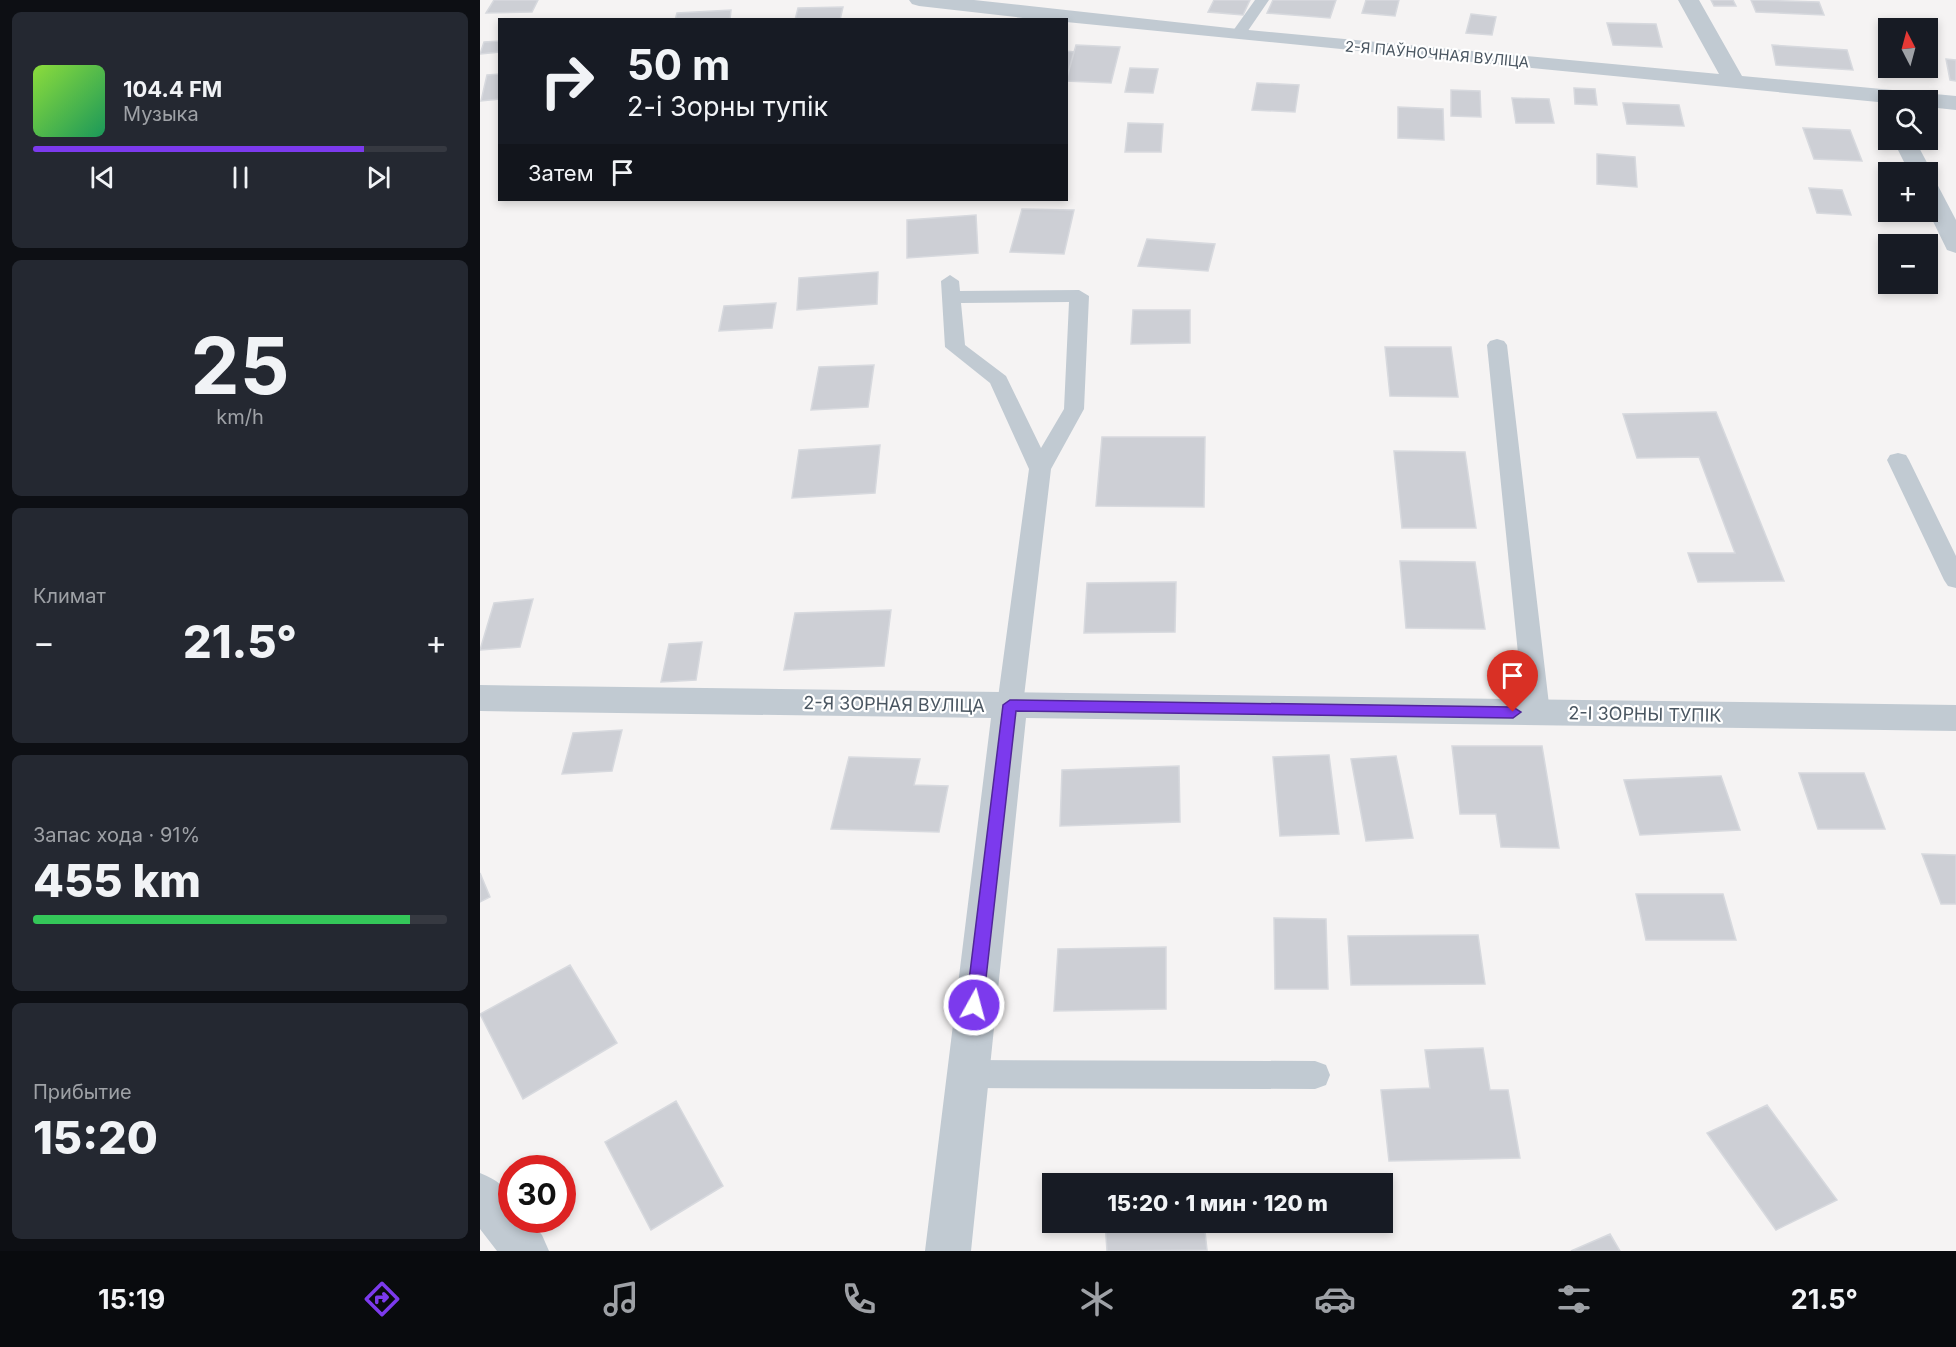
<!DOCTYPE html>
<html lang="ru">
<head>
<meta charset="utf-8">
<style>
  body { margin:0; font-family:Inter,sans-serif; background:#242831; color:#f1f3f6; height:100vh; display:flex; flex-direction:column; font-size:22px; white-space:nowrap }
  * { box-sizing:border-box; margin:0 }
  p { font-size:20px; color:#9ea1a6 }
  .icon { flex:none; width:33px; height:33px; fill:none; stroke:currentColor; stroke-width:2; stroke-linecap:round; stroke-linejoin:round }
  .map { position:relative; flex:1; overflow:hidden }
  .panel { display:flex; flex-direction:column; gap:12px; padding:12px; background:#0d0f14; width:480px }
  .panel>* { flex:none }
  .guide { position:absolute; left:18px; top:18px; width:570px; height:183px; border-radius:0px; box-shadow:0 3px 9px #0003; background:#171b24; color:#f1f3f6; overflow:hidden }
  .needle { width:39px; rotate:354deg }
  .controls { position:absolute; left:1398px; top:18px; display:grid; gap:12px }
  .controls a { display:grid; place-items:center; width:60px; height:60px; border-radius:0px; background:#171b24; box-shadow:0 3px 9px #0003; font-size:30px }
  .speed { position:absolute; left:18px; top:1155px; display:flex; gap:12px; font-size:30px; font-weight:700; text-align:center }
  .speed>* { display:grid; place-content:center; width:78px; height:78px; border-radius:50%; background:#171b24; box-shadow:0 3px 9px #0003; line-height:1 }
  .speed .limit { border:9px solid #d22; background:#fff; color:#111 }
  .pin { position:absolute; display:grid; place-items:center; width:51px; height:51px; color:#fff; margin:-62px -26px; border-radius:50% 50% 50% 0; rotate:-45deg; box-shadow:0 0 6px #0007 }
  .pin .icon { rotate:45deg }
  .me { position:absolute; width:66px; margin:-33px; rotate:7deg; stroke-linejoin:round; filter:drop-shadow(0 0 4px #0008) }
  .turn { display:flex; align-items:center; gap:21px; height:126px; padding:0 30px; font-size:27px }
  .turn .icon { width:78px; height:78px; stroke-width:2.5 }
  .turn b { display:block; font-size:42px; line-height:51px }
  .then { display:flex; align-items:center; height:57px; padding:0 30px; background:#0003; gap:12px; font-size:22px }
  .big { font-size:45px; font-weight:800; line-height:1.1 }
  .panel .widget { flex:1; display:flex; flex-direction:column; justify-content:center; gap:9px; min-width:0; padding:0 21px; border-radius:9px; background:#242831 }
  .panel .dial { align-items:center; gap:0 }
  .dial b { font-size:78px; line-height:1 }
  .song { display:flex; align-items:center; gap:18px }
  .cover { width:72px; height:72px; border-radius:9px; background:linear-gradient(135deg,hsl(90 70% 55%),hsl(150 70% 35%)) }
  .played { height:6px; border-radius:3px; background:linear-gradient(90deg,#7c3aed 80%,#363941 80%) }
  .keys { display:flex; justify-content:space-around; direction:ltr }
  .heat { display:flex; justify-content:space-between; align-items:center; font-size:33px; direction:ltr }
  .charge { height:9px; border-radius:4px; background:linear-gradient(90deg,#34c759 91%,#363941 0) }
  .trip { position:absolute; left:562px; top:1173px; width:351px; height:60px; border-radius:0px; background:#171b24; box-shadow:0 3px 9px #0003; font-weight:800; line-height:60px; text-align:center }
  .tab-bar { display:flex; height:96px; justify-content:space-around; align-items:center; background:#090b0e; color:#9ea1a6 }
  .tab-bar .icon { width:42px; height:42px }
  .tab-bar .current { color:#7c3aed }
  .tab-bar b { font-size:27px; color:#f1f3f6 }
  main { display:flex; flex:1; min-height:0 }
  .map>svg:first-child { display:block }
  .building { fill:#cdcfd5; stroke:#d7d9de; stroke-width:1.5 }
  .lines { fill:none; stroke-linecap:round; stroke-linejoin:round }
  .lane { fill:#c1cad2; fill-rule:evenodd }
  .street { fill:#c1cad2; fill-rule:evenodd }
  .route { fill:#7c3aed; stroke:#51269a; stroke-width:1.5 }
  .labels { text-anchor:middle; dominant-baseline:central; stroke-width:4.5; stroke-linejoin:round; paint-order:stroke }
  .far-street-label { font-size:15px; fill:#4a5661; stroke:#fff }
  .street-label { font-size:18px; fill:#4a5661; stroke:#fff }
</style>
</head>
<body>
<main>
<section class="panel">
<div class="widget">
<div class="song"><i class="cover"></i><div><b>104.4 FM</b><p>Музыка</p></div></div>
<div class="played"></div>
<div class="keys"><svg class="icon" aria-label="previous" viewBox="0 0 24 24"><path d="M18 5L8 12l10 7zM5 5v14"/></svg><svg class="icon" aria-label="pause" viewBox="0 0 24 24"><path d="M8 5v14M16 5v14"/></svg><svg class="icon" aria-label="next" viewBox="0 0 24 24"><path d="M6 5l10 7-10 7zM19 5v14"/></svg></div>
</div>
<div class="widget dial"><b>25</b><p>km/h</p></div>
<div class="widget"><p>Климат</p>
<div class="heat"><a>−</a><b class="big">21.5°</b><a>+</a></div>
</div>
<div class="widget"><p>Запас хода · 91%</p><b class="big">455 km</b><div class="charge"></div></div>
<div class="widget"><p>Прибытие</p><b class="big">15:20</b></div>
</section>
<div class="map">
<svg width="1476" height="1251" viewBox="0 0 1476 1251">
  <rect width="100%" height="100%" fill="#f5f3f3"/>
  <path class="building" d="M14 0H58L52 12 6 13Z
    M734 0H770L763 15 728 12Z
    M793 0H856L850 18 787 13Z
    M886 0H919L915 16 882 13Z
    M1231 0H1253L1256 6H1234Z
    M1271 0 1339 2 1344 15 1276 12Z
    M363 7 360 20H315L318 8Z
    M251 10 250 20H195L197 13Z
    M991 14 1016 17 1012 35 986 33Z
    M1127 23 1176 24 1182 47 1133 45Z
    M20 41V52L0 54 4 42Z
    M596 45 640 47 631 83 586 81Z
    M1292 45 1367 50 1373 70 1296 65Z
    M586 51 594 52 588 73H586Z
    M1466 59 1476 60V81L1470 80Z
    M650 68 678 69 673 93 645 92Z
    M20 74V99L1 101 7 75Z
    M777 83 819 85 815 112 772 110Z
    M1094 88 1115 89 1117 105 1095 104Z
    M971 90 1000 91 1001 117 971 116Z
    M1032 98 1069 99 1074 123H1036Z
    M1143 103 1199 105 1204 126 1147 124Z
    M918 107 963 109 964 140 918 138Z
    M648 123 683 124 681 152H645Z
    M1323 128 1370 130 1382 161 1334 159Z
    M1117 154 1155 157 1157 187 1117 184Z
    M1329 188 1362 190 1371 215 1337 213Z
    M542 209 594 210 584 254 530 252Z
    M496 215 498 253 427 258V220Z
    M667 239 735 244 728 271 658 266Z
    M398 272 397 304 317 310 319 278Z
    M296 303 292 328 239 331 244 306Z
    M653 310H710V343L651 344Z
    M905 347H971L978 397 910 396Z
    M394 365 388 407 331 410 339 367Z
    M1236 412 1304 581 1218 582 1208 553H1255L1219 457 1157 458 1143 414Z
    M622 437H725L724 507 616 506Z
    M400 445 395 493 312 498 319 450Z
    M914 451 985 452 996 528H922Z
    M920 561 995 562 1005 629 926 628Z
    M696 582 695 632 604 633 607 583Z
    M53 599 40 647 0 650 14 603Z
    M411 610 404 666 304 670 315 613Z
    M222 642 216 680 181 682 189 644Z
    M142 730 132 771 82 774 93 733Z
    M972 746H1062L1079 848 1021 847 1016 814H980Z
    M849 755 859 834 800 836 793 757Z
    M916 756 933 838 886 841 871 759Z
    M369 757 440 759 434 785 468 786 459 832 351 829Z
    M699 766 700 822 580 826 582 770Z
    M1319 773H1384L1405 829H1338Z
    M1241 776 1260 830 1160 835 1144 780Z
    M1442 854 1476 855V904H1461Z
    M0 873 10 897 0 902Z
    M1156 894H1243L1256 940H1166Z
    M794 918 846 919 848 989H795Z
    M998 935 1005 984 871 985 868 936Z
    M686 947V1009L574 1011 578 949Z
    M90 965 137 1043 43 1099 0 1014Z
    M1003 1048 1010 1090H1028L1040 1158 909 1161 901 1090 950 1088 945 1050Z
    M196 1101 243 1186 171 1230 125 1142Z
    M1287 1105 1357 1200 1296 1230 1227 1133Z
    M625 1222H724L727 1250 627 1251Z
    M1130 1234 1140 1251H1091Z"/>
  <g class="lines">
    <path class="lane" d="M775 0H789L763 38H753L750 35Z
      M470 275 479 281 480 291 599 290 609 296 604 409 571 469 543 705 539 712 530 714 521 712 517 705 549 469 510 383 465 347 461 281ZM589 302 584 409 561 448 526 376 485 345 481 303Z
      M1017 339 1024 341 1027 345 1070 713 1066 720 1057 722 1048 720 1044 713 1007 345 1010 341Z
      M1418 453 1426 455 1429 460 1476 556V588L1468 586 1464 580 1407 460 1410 455Z
      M486 1060 835 1061 846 1065 850 1075 846 1085 835 1089 486 1088 475 1084 471 1074 475 1064Z"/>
    <path class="street" d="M429 0H494L758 29 1239 74 1198 0H1219L1262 76 1476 96V110L1448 107V100H1408V103L586 22V20H561L439 6 432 4Z
      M1413 140H1435L1452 172 1448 177V172H1429Z
      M1448 180 1456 182 1476 220V253L1467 250 1448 211Z
      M0 685 1476 705V731L546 718 491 1251H445L511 718 0 711Z
      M0 1173C25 1183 32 1193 32 1220H49L62 1235 69 1251H17L0 1229Z"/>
  </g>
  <path class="route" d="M530 700 1033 707 1041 712 1033 718 536 711 503 1005 500 1010 494 1012 488 1010 486 1005 523 705Z"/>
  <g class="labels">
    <g class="far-street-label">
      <text transform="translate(957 54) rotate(5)">2-Я ПАЎНОЧНАЯ ВУЛІЦА</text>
    </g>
    <g class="street-label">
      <text transform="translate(414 704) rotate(1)">2-Я ЗОРНАЯ ВУЛІЦА</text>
      <text transform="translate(1165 714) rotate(1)">2-І ЗОРНЫ ТУПІК</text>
    </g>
  </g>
</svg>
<div class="controls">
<a><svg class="needle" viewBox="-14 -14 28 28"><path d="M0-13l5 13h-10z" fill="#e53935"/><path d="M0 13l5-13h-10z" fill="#9ea1a6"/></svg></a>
<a><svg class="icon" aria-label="search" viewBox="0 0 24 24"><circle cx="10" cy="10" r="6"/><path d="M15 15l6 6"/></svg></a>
<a>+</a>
<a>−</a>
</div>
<div class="speed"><div class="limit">30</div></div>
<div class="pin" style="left:1033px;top:712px;background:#d93025"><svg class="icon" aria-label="arrive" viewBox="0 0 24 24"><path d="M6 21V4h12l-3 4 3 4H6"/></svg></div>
<svg class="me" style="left:494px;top:1005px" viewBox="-20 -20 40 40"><circle r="17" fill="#7c3aed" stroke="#fff" stroke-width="3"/><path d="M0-11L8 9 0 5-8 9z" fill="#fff"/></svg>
<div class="trip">15:20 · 1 мин · 120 m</div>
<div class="guide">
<div class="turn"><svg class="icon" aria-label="right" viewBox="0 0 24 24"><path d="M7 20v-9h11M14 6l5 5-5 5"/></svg><div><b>50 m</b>2-і Зорны тупік</div></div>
<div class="then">Затем<svg class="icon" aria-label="arrive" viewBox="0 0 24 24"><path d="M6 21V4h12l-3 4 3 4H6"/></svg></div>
</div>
</div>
</main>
<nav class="tab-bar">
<b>15:19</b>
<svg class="icon current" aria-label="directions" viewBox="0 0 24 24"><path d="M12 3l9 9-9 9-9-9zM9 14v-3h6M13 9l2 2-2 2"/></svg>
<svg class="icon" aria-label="music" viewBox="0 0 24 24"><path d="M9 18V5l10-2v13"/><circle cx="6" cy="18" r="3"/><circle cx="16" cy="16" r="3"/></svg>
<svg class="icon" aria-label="phone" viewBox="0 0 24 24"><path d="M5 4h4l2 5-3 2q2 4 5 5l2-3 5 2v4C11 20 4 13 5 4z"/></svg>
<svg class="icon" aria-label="climate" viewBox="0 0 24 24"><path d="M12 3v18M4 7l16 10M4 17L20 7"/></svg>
<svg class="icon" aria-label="car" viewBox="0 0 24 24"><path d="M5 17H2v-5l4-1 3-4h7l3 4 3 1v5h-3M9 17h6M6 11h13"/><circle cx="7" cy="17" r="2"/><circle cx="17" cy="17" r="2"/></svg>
<svg class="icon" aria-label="filters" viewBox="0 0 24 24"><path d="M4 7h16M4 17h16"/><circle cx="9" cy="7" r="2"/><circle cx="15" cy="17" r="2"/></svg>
<b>21.5°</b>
</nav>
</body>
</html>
